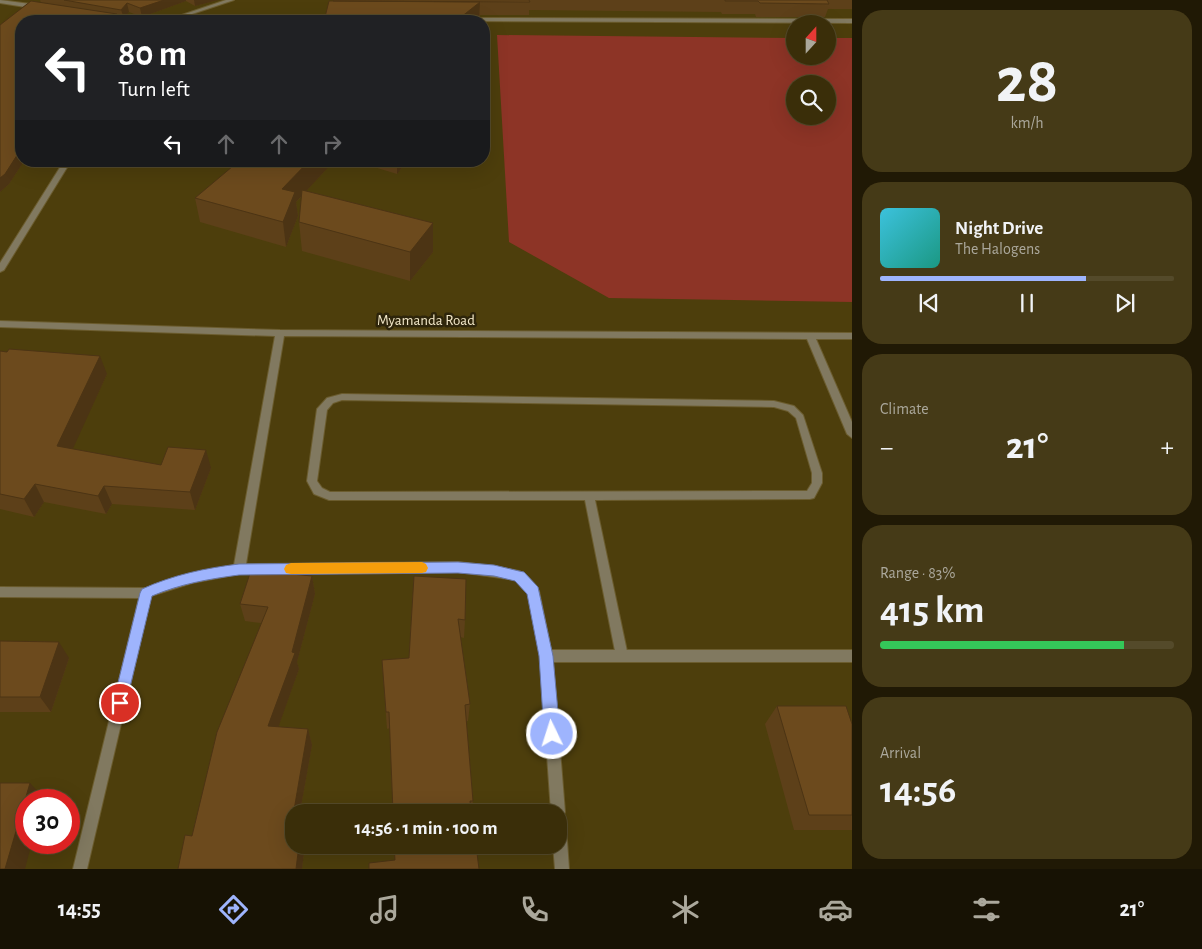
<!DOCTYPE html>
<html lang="en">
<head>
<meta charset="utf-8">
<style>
  body { margin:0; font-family:"Alegreya Sans",sans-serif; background:#453a17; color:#f1f3f6; height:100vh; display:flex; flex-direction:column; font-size:19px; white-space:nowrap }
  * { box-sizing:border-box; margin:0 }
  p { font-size:16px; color:#aba89c }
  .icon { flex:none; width:28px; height:28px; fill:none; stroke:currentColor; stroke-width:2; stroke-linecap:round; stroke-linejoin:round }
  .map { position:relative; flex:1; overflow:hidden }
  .panel { display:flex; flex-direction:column; gap:10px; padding:10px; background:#201905; width:350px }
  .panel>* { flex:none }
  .hud { position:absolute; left:15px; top:15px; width:475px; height:152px; border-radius:20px; box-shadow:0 5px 20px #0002,0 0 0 1px #544a2a; background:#202124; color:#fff; overflow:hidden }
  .needle { width:32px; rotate:21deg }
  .buttons { position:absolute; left:786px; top:15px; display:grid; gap:10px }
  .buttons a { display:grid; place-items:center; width:50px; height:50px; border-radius:50%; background:#3a2e09; box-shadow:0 5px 20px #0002,0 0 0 1px #544a2a; font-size:25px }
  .speed { position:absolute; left:15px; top:789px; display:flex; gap:10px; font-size:25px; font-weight:700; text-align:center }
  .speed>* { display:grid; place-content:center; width:65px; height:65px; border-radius:50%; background:#3a2e09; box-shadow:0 5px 20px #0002,0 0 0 1px #544a2a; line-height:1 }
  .speed .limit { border:8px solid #d22; background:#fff; color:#111 }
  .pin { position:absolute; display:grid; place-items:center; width:42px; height:42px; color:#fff; margin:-21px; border:2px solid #fff; border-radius:50%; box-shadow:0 1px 5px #0007 }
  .me { position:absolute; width:55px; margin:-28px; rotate:356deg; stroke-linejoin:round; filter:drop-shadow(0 0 4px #0008) }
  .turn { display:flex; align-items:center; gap:18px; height:105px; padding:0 20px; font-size:22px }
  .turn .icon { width:65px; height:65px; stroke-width:2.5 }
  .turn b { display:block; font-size:35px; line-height:42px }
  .lanes { display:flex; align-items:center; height:48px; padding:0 20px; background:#0003; justify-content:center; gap:25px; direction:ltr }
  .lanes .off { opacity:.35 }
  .big { font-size:38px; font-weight:700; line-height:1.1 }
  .panel .tile { flex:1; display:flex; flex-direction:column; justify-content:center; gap:8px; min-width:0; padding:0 18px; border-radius:20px; background:#453a17 }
  .panel .dial { align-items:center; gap:0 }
  .dial b { font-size:65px; line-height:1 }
  .song { display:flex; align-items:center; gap:15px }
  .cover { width:60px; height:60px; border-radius:8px; background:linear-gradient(135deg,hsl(190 70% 55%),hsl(170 70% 35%)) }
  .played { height:5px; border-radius:2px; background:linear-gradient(90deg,#9eb4fd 70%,#544a2a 70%) }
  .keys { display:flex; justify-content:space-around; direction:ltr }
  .heat { display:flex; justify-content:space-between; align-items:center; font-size:28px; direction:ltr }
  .charge { height:8px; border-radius:4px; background:linear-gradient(90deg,#34c759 83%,#544a2a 0) }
  .trip { position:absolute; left:285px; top:804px; width:282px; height:50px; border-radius:20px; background:#3a2e09; box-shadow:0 5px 20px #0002,0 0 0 1px #544a2a; font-weight:700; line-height:50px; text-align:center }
  .tab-bar { display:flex; height:80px; justify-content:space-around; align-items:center; background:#171204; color:#aba89c }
  .tab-bar .icon { width:35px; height:35px }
  .tab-bar .current { color:#9eb4fd }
  .tab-bar b { font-size:22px; color:#f1f3f6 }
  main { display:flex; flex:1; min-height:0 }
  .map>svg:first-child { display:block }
  .green { fill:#8d3426; fill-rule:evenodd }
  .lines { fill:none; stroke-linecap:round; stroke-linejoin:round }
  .lane-casing { stroke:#6b5c2e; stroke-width:2 }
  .street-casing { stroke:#6b5c2e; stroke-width:2 }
  .lane { fill:#817960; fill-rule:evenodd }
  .street { fill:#817960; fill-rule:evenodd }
  .wall { fill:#5d4019 }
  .shaded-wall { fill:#4c3414 }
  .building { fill:#6c4a1d; stroke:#4c3414 }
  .route { fill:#9eb4fd; stroke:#6775a4 }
  .slow { fill:#f59e0b }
  .labels { text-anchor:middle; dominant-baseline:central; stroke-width:5; stroke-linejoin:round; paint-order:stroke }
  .street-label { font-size:15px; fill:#f2e7c8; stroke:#2e250b }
</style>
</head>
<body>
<main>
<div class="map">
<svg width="852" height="869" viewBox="0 0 852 869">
  <rect width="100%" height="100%" fill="#4d3e0c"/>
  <path class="green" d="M497 35 795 38V56H828V38H852V302L609 298 509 242ZM795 84H828V116H795Z"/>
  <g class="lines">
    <defs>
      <path id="lane" d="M342 394 774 401 794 406 803 415 822 473V483L814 498 810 499 595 500 628 656 626 660 622 662 618 660 616 656 585 500H329L314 494 307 481 317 409 327 398ZM342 400 774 407 788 411 796 418 812 473V483L807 491 330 492 322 488 317 481 327 410 333 403Z"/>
      <path id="street" d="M0 0 38 5 41 7 38 9 0 3Z
        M226 0H234L189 15 337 16 340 18 337 20 180 19 172 21H164Z
        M464 18 852 19V23L466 21 464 20Z
        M64 161H71L4 270 0 272V263Z
        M0 321 280 330 852 333V339H816L852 422V438L847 434 807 339 284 336 246 564 458 562 494 566 519 571 523 573 539 591 551 650H852V662H553L565 812 563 817 559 819V812H551L540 656 528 593 516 580 458 572 239 574 192 583 151 596 87 869H73L139 598 0 597V587L146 588 181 576 234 565 275 336 0 327Z
        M559 819 564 821 566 826 569 869H555L553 845H559Z"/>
    </defs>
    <use href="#lane" class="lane-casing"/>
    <use href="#street" class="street-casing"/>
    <use href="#lane" class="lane"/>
    <use href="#street" class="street"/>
  </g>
  <path class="wall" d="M40 0H218L195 6 186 1 142 17 129 12 124 18H118L119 21H110L114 17 110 21H21V161H24L9 184 0 192V25L31 1 41 3Z
    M334 0H852V9H828L825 17H756L755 14H722L721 12 529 10V15H480L479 21H324Z
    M219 161H334L306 191 433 223V252L410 281 302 251 299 222 302 196 296 202 298 216 286 247 200 222 195 198 235 165Z
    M354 161H407L397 174Z
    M0 351 107 374 72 449 161 465 211 468 195 510 112 504 106 514 44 502 34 517 0 509Z
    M312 576 315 594 297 662 299 669 278 727 308 729 312 745 300 812H294V845L304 852 302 869H178L192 836 261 623 245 621 240 604Z
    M414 576 465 620 464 638 460 637 470 704 468 721H466L473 801 472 812 390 728 387 729 382 660 409 658Z
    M0 641 69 658 51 712H0Z
    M777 706 852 724V830H794L765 724Z"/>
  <path class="shaded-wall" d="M164 0H186V1L142 17 140 8Z
    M194 0H218L195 6Z
    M480 2 479 21H456Z
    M127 3 129 12 124 18 121 10Z
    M117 14 119 21H110Z
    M21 149V161H24L9 184 0 192V178Z
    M309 161H334L296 202 298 216 286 247 283 222 282 189Z
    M397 161H407L397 174Z
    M433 223V252L410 281V252Z
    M100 356 107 374 66 464 57 446Z
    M206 450 211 468 195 510 190 492Z
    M35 484 44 502 34 517 24 499Z
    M104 486 112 504 106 514 98 496Z
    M312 576 315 594 297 662 299 669 273 742 268 726 292 652Z
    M59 642 69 658 51 712 40 697Z
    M308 729 312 745 300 812H294V845L289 839Z
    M30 783 45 799 44 800H26V842H32L25 869H5Z
    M299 845H302L304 852 302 869H296Z"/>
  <path class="building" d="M64 0H164L140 8 127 3 121 10Z
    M334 0H529L530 2 333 1Z
    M725 0H827L829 4 760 3 758 1H725Z
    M31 1 117 14 110 21H21V149L5 174 0 178V25Z
    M329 1 480 2 456 21H324Z
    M239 161H309L282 189 295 192 283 222 195 198Z
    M302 190 433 223 410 252 299 222Z
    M9 349 100 356 57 446 161 465 168 447 206 450 190 492 104 486 98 496 35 484 24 499 0 494V351L7 352Z
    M251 570 312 576 292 652 295 653 268 726 308 729 289 839H294V845H299L296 869H178L185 835 192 836 217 732 268 607 240 604Z
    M414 576 466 579 465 620 458 619 470 704 465 705 473 801H470L471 812H393L389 712H386L382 660 409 658Z
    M0 641 59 642 40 697H0Z
    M777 706H846L852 724V815H809Z
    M0 783H30L5 869H0Z
    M394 845H476L479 869H369V863L395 860Z"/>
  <path class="route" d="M458 562 494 565 519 571 524 572 538 587 553 656 560 734 557 739 552 741 547 739 544 734 539 656 527 594 515 581 494 576 458 573 239 575C209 579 180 584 152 596L125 708 120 710 115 708 113 703 140 593 142 589C173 575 205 568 239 564Z"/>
  <path class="slow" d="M422 562 426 564 428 568 426 572 422 573 291 574 286 573 284 569 286 565 291 563Z"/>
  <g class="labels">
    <g class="street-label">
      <text x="426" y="320">Myamanda Road</text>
    </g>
  </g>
</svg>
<div class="buttons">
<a><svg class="needle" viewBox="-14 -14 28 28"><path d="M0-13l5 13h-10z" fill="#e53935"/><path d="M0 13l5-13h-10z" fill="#aba89c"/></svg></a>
<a><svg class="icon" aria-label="search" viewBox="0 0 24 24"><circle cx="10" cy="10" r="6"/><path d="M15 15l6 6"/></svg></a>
</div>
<div class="speed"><div class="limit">30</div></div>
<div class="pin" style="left:120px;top:703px;background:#d93025"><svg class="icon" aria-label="arrive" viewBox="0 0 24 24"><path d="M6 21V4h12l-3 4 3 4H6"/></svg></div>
<svg class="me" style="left:552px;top:734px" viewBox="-20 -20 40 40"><circle r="17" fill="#9eb4fd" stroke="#fff" stroke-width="3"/><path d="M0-11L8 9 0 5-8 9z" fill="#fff"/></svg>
<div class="trip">14:56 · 1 min · 100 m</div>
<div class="hud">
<div class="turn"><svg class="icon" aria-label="left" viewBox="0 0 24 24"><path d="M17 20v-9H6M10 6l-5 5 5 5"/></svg><div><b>80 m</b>Turn left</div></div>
<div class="lanes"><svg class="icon" aria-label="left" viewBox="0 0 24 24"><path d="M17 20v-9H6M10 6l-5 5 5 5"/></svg><svg class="icon off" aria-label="ahead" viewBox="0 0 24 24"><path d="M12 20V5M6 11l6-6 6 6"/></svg><svg class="icon off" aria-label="ahead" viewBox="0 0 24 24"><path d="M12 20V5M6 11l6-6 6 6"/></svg><svg class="icon off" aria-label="right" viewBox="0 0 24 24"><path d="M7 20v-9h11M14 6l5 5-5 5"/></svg></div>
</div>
</div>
<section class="panel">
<div class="tile dial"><b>28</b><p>km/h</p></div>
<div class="tile">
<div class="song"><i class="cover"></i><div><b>Night Drive</b><p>The Halogens</p></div></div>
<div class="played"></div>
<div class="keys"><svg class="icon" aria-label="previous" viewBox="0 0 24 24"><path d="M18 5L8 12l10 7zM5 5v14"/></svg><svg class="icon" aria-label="pause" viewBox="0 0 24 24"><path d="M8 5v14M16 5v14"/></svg><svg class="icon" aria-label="next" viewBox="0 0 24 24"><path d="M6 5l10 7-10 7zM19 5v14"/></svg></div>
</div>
<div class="tile"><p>Climate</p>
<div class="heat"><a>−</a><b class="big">21°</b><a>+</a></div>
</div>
<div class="tile"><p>Range · 83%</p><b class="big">415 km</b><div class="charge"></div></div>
<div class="tile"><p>Arrival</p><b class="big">14:56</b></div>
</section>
</main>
<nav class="tab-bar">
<b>14:55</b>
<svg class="icon current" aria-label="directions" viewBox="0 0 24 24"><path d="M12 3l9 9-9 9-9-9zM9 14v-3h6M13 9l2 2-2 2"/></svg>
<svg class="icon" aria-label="music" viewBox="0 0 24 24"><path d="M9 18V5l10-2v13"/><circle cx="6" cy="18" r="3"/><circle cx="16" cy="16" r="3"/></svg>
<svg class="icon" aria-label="phone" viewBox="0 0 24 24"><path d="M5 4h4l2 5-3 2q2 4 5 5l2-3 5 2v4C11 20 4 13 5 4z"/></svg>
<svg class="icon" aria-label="climate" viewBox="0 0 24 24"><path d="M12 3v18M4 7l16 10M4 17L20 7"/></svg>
<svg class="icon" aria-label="car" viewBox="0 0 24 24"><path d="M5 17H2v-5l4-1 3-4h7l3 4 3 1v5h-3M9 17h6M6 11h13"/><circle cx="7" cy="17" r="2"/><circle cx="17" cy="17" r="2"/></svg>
<svg class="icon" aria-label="filters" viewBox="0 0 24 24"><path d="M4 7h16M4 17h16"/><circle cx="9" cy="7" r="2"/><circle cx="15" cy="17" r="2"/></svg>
<b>21°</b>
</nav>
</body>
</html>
